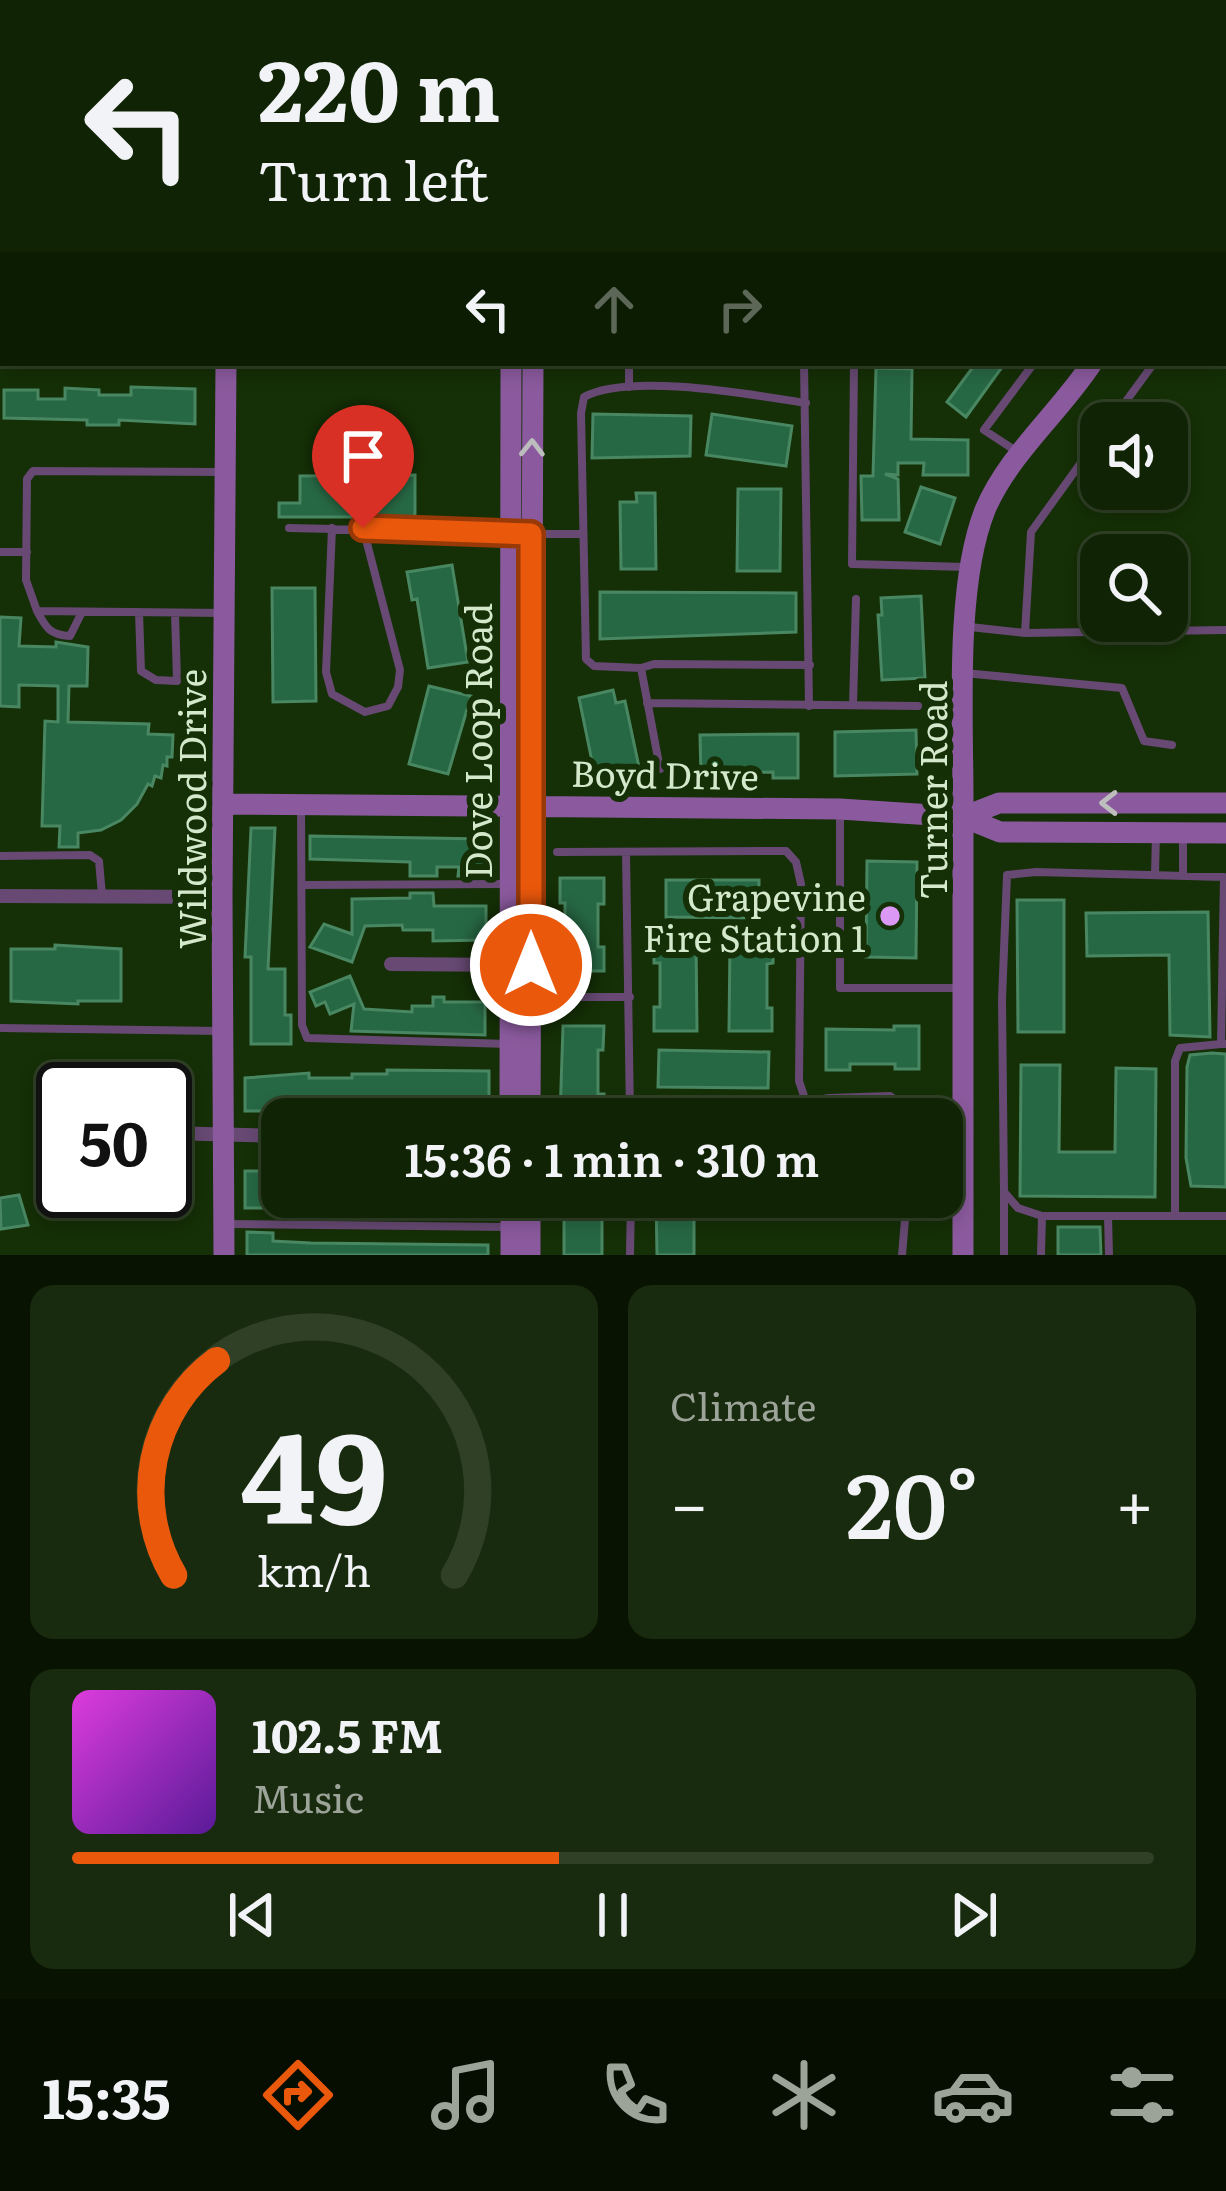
<!DOCTYPE html>
<html lang="en">
<head>
<meta charset="utf-8">
<style>
  body { margin:0; font-family:Literata,serif; background:#192b0e; color:#f1f3f6; height:100vh; display:flex; flex-direction:column; font-size:45px; white-space:nowrap }
  * { box-sizing:border-box; margin:0 }
  p { font-size:39px; color:#9ca49a }
  .icon { flex:none; width:66px; height:66px; fill:none; stroke:currentColor; stroke-width:2; stroke-linecap:round; stroke-linejoin:round }
  .map { position:relative; height:1255px; overflow:hidden }
  .drawer { display:flex; flex-direction:column; gap:30px; padding:30px; background:#091302; flex:1 }
  .drawer>* { flex:none }
  .top-card { position:absolute; left:0px; top:0px; width:1227px; height:366px; box-shadow:0 6px 18px #0003,0 0 0 3px #304026; background:#102304; color:#f1f3f6; overflow:hidden }
  .buttons { position:absolute; left:1080px; top:402px; display:grid; gap:24px }
  .buttons a { display:grid; place-items:center; width:108px; height:108px; border-radius:24px; background:#102304; box-shadow:0 6px 18px #0003,0 0 0 3px #304026; font-size:60px }
  .speed { position:absolute; left:36px; top:1062px; display:flex; gap:24px; font-size:60px; font-weight:700; text-align:center }
  .speed>* { display:grid; place-content:center; width:156px; height:156px; border-radius:50%; background:#102304; box-shadow:0 6px 18px #0003,0 0 0 3px #304026; line-height:1 }
  .speed .limit { border:6px solid #111; border-radius:18px; background:#fff; color:#111 }
  .pin { position:absolute; display:grid; place-items:center; width:102px; height:102px; color:#fff; margin:-123px -51px; border-radius:50% 50% 50% 0; rotate:-45deg; box-shadow:0 0 12px #0007 }
  .pin .icon { rotate:45deg }
  .me { position:absolute; width:132px; margin:-66px; rotate:0deg; stroke-linejoin:round; filter:drop-shadow(0 0 9px #0008) }
  .turn { display:flex; align-items:center; gap:42px; height:252px; padding:0 60px; font-size:54px }
  .turn .icon { width:156px; height:156px; stroke-width:2.5 }
  .turn b { display:block; font-size:84px; line-height:102px }
  .lanes { display:flex; align-items:center; height:114px; padding:0 60px; background:#0003; justify-content:center; gap:60px; direction:ltr }
  .lanes .off { opacity:.35 }
  .big { font-size:90px; font-weight:600; line-height:1.1 }
  .drawer .card { flex:1; display:flex; flex-direction:column; justify-content:center; gap:18px; min-width:0; padding:0 42px; border-radius:24px; background:#192b0e }
  .drawer .dial { align-items:center; gap:0 }
  .dial svg { height:312px; overflow:visible; fill:none; stroke:#304026; stroke-width:7; stroke-linecap:round; text-anchor:middle }
  .dial text { fill:#f1f3f6; stroke:none }
  .song { display:flex; align-items:center; gap:36px }
  .cover { width:144px; height:144px; border-radius:18px; background:linear-gradient(135deg,hsl(300 70% 55%),hsl(270 70% 35%)) }
  .played { height:12px; border-radius:6px; background:linear-gradient(90deg,#ea580c 45%,#304026 45%) }
  .keys { display:flex; justify-content:space-around; direction:ltr }
  .heat { display:flex; justify-content:space-between; align-items:center; font-size:66px; direction:ltr }
  .drawer .tiles { flex:1; display:grid; gap:30px; grid-template-columns:1fr 1fr }
  .card:last-child { grid-column:span 2 }
  .trip { position:absolute; left:261px; top:1098px; width:702px; height:120px; border-radius:24px; background:#102304; box-shadow:0 6px 18px #0003,0 0 0 3px #304026; font-weight:600; line-height:120px; text-align:center }
  .tab-bar { display:flex; height:192px; justify-content:space-around; align-items:center; background:#060e02; color:#9ca49a }
  .tab-bar .icon { width:84px; height:84px }
  .tab-bar .current { color:#ea580c }
  .tab-bar b { font-size:54px; color:#f1f3f6 }
  .map>svg:first-child { display:block }
  .green { fill:#22420e }
  .building { fill:#276844; stroke:#488761; stroke-width:3 }
  .lines { fill:none; stroke-linecap:round; stroke-linejoin:round }
  .lane { stroke:#674973; stroke-width:8 }
  .street { stroke:#674973; stroke-width:14 }
  .secondary { stroke:#8b5a9e; stroke-width:21 }
  .oneway { stroke:#bebdbe }
  .route-casing { stroke:#983908; stroke-width:30 }
  .route { stroke:#ea580c; stroke-width:21 }
  .poi-dot { fill:#db99f5; stroke:#152f06; stroke-width:4.5 }
  .labels { text-anchor:middle; dominant-baseline:central; stroke-width:12; stroke-linejoin:round; paint-order:stroke }
  .street-label { font-size:36px; fill:#d4e8cb; stroke:#152f06 }
  .poi-label { font-size:36px; fill:#d4e8cb; stroke:#152f06; text-anchor:end }
</style>
</head>
<body>
<div class="map">
<svg width="1226" height="1255" viewBox="0 0 1226 1255">
  <rect width="100%" height="100%" fill="#152f06"/>
  <path class="green" d="M0 0 211 3H3L0 275Z"/>
  <path class="building" d="M976 363H1005L966 417 947 402Z
    M876 368 912 369 911 439 968 440V475H923L924 463H898V475L885 474 898 479 899 520H862L861 476H873Z
    M131 387 195 389V424L119 420V425H87V420L4 418V390H38V399H65V388L99 390V395H131Z
    M593 414 691 416 690 456 592 458Z
    M712 414 792 426 786 466 706 455Z
    M415 475V517H279V503H300V476Z
    M921 487 955 498 940 544 905 532Z
    M738 489H781L780 571H737Z
    M636 493H655L656 569H621L620 502H637Z
    M452 565 468 662 428 668 417 599 412 600 407 572Z
    M272 588H315L316 701 273 702Z
    M600 592 796 593V632L600 639Z
    M921 596 925 678 882 680 878 615H882L881 598Z
    M0 617 21 618 19 646 56 647V642L88 647 87 686H69L68 722 149 724 148 734 173 735 172 757H167V766L163 765 161 778 155 776 152 786 148 784 137 804 121 820 101 830 78 833V847H59L60 826H42L45 721 58 722V686L19 685V707L0 706Z
    M429 686 471 696 448 774 409 764Z
    M613 690 616 703 625 701 639 767 595 776 579 698Z
    M916 730 917 774 835 776V732Z
    M798 734V778H773V772L726 773V778H701L700 735Z
    M251 828H275L268 969H285V1015H291V1044H251V957H245Z
    M310 836 485 839 484 876H458L459 867H437V876H410V862L310 859Z
    M867 861 917 862 916 958 866 957Z
    M560 878H604V904H598V947H604V971H560V948H565V903H560Z
    M666 880H759V918L666 917Z
    M410 893H433L434 906H486V940L433 941V930H403L402 925 365 926 352 962 310 947 324 924 352 934V899L410 898Z
    M1017 900H1064V1032H1018Z
    M1208 912 1210 1037 1170 1035 1169 955 1087 956 1086 913Z
    M654 939H696L697 1031H654V1007H660V963H654Z
    M730 939H773V963L767 964V1008H772V1031H729Z
    M55 945 121 949V1001H78V1004L11 1001V949H55Z
    M350 976 364 1009 412 1012V1006H433V997H444V1002H485V1035L351 1031 354 1004 330 1014 325 1002 316 1006 310 992Z
    M563 1026H604L603 1050H598V1094H604V1118H560Z
    M894 1026H919V1069H895V1064H850V1070H826V1029L894 1030Z
    M659 1050 769 1052 768 1088 658 1087Z
    M1212 1053 1226 1054V1187L1191 1186 1186 1158 1187 1067 1190 1055Z
    M1021 1065H1060L1059 1152H1115L1116 1068 1156 1069 1155 1197 1020 1196Z
    M387 1070 489 1071V1112L245 1111V1078L309 1073V1078H352V1074H387Z
    M245 1171H273V1197H487V1211L308 1208V1216L282 1215V1208H245Z
    M19 1195 28 1225 1 1229 0 1198Z
    M564 1197H602V1255H564Z
    M656 1197H694V1255H657Z
    M836 1197H880V1215H836Z
    M1058 1227H1100L1101 1255H1058Z
    M247 1232 273 1233V1241L311 1243 488 1245V1255H247Z"/>
  <g class="lines">
    <path class="lane" d="M446 0V3
      M854 0V3
      M266 3 267 0
      M629 363V387
      M804 363 809 706
      M854 363 852 564 967 567
      M1110 423 1154 363
      M1019 453 984 430 1034 363
      M221 472 33 471 27 479 26 580 37 611 223 613
      M289 528 510 533
      M332 528 326 672 332 694 365 712 388 706 398 687 400 670 363 528
      M534 534H581
      M0 552H27
      M37 611C46 628 50 635 70 636L82 612
      M139 612 141 671 156 680 177 681 175 613
      M970 627 1025 633 1226 630
      M1025 633 1031 532 1101 435
      M641 668 654 664 810 665
      M964 673 1122 688 1144 741 1172 745
      M647 703 918 706
      M853 705 856 599
      M660 769 641 668 594 666 586 659 581 413 584 397C629 372 754 395 806 403
      M301 805 302 1025 307 1038 508 1044
      M840 812V988H962
      M557 852 786 851 796 862 801 884 799 1081 806 1102
      M626 853 630 1116
      M0 856 90 855 99 861 102 895
      M1155 874 1156 834
      M1183 875V835
      M302 885 505 884
      M558 997H630
      M0 1028 221 1031
      M630 1115H779L806 1102 829 1098 890 1096 904 1106 908 1119
      M1042 1216H1226
      M1108 1216 1109 1255
      M1175 1216V1061L1180 1048 1221 1044
      M224 1224 509 1227
      M630 1255 631 1197
      M902 1255 907 1197
      M1004 1255V1192
      M1041 1255 1042 1216 1018 1208 1004 1192 1002 999 1007 875 1036 872 1224 877 1221 1044H1226"/>
    <path class="street" d="M0 349H3
      M0 896 222 897
      M391 964 510 965
      M165 1133 282 1136"/>
    <path class="secondary" d="M224 0V3
      M510 0V3
      M534 0V3
      M1137 3V0
      M222 804 840 809 963 817 1000 832 1226 833
      M963 817 999 803H1226
      M510 1119 511 363
      M530 1119 533 363
      M511 1197V1255
      M224 1255 222 897 226 363
      M530 1255V1197
      M963 1255C963 1103 963 951 963 799 963 716 955 585 985 510 1008 455 1060 412 1092 363"/>
  </g>
  <defs><path id="oneway-chevron" d="M-2-3.5L2.5 0L-2 3.5" fill="none" stroke-width="1.6" stroke-linecap="round" stroke-linejoin="round" transform="scale(3)"/></defs>
  <g class="oneway">
    <use href="#oneway-chevron" transform="translate(532 448) rotate(-89)"/>
    <use href="#oneway-chevron" transform="translate(1109 803) rotate(180)"/>
  </g>
  <g class="lines">
    <defs>
      <path id="route" d="M363 528 531 534V965"/>
    </defs>
    <use href="#route" class="route-casing"/>
    <use href="#route" class="route"/>
  </g>
  <circle class="poi-dot" cx="890" cy="916" r="12"/>
  <g class="labels">
    <g class="street-label">
      <text transform="translate(476 741) rotate(-90)">Dove Loop Road</text>
      <text transform="translate(665 773) rotate(1)">Boyd Drive</text>
      <text transform="translate(931 790) rotate(-90)">Turner Road</text>
      <text transform="translate(190 809) rotate(-90)">Wildwood Drive</text>
    </g>
    <g class="poi-label">
      <text x="866" y="895">Grapevine<tspan x="866" dy="41">Fire Station 1</tspan></text>
    </g>
  </g>
</svg>
<div class="buttons">
<a><svg class="icon" aria-label="sound" viewBox="0 0 24 24"><path d="M4 9h4l5-4v14l-5-4H4zM17 9q2 3 0 6"/></svg></a>
<a><svg class="icon" aria-label="search" viewBox="0 0 24 24"><circle cx="10" cy="10" r="6"/><path d="M15 15l6 6"/></svg></a>
</div>
<div class="speed"><div class="limit">50</div></div>
<div class="pin" style="left:363px;top:528px;background:#d93025"><svg class="icon" aria-label="arrive" viewBox="0 0 24 24"><path d="M6 21V4h12l-3 4 3 4H6"/></svg></div>
<svg class="me" style="left:531px;top:965px" viewBox="-20 -20 40 40"><circle r="17" fill="#ea580c" stroke="#fff" stroke-width="3"/><path d="M0-11L8 9 0 5-8 9z" fill="#fff"/></svg>
<div class="trip">15:36 · 1 min · 310 m</div>
<div class="top-card">
<div class="turn"><svg class="icon" aria-label="left" viewBox="0 0 24 24"><path d="M17 20v-9H6M10 6l-5 5 5 5"/></svg><div><b>220 m</b>Turn left</div></div>
<div class="lanes"><svg class="icon" aria-label="left" viewBox="0 0 24 24"><path d="M17 20v-9H6M10 6l-5 5 5 5"/></svg><svg class="icon off" aria-label="ahead" viewBox="0 0 24 24"><path d="M12 20V5M6 11l6-6 6 6"/></svg><svg class="icon off" aria-label="right" viewBox="0 0 24 24"><path d="M7 20v-9h11M14 6l5 5-5 5"/></svg></div>
</div>
</div>
<section class="drawer">
<div class="tiles">
<div class="card dial"><svg viewBox="0 0 100 80">
<path d="M14 69A42 42 0 1 1 86 69"/>
<path d="M14 69A42 42 0 0 1 25 14" stroke="#ea580c"/>
<text x="50" y="56" font-size="32" font-weight="700">49</text>
<text x="50" y="72" font-size="11">km/h</text>
</svg></div>
<div class="card"><p>Climate</p>
<div class="heat"><a>−</a><b class="big">20°</b><a>+</a></div>
</div>
<div class="card">
<div class="song"><i class="cover"></i><div><b>102.5 FM</b><p>Music</p></div></div>
<div class="played"></div>
<div class="keys"><svg class="icon" aria-label="previous" viewBox="0 0 24 24"><path d="M18 5L8 12l10 7zM5 5v14"/></svg><svg class="icon" aria-label="pause" viewBox="0 0 24 24"><path d="M8 5v14M16 5v14"/></svg><svg class="icon" aria-label="next" viewBox="0 0 24 24"><path d="M6 5l10 7-10 7zM19 5v14"/></svg></div>
</div>
</div>
</section>
<nav class="tab-bar">
<b>15:35</b>
<svg class="icon current" aria-label="directions" viewBox="0 0 24 24"><path d="M12 3l9 9-9 9-9-9zM9 14v-3h6M13 9l2 2-2 2"/></svg>
<svg class="icon" aria-label="music" viewBox="0 0 24 24"><path d="M9 18V5l10-2v13"/><circle cx="6" cy="18" r="3"/><circle cx="16" cy="16" r="3"/></svg>
<svg class="icon" aria-label="phone" viewBox="0 0 24 24"><path d="M5 4h4l2 5-3 2q2 4 5 5l2-3 5 2v4C11 20 4 13 5 4z"/></svg>
<svg class="icon" aria-label="climate" viewBox="0 0 24 24"><path d="M12 3v18M4 7l16 10M4 17L20 7"/></svg>
<svg class="icon" aria-label="car" viewBox="0 0 24 24"><path d="M5 17H2v-5l4-1 3-4h7l3 4 3 1v5h-3M9 17h6M6 11h13"/><circle cx="7" cy="17" r="2"/><circle cx="17" cy="17" r="2"/></svg>
<svg class="icon" aria-label="filters" viewBox="0 0 24 24"><path d="M4 7h16M4 17h16"/><circle cx="9" cy="7" r="2"/><circle cx="15" cy="17" r="2"/></svg>
</nav>
</body>
</html>
